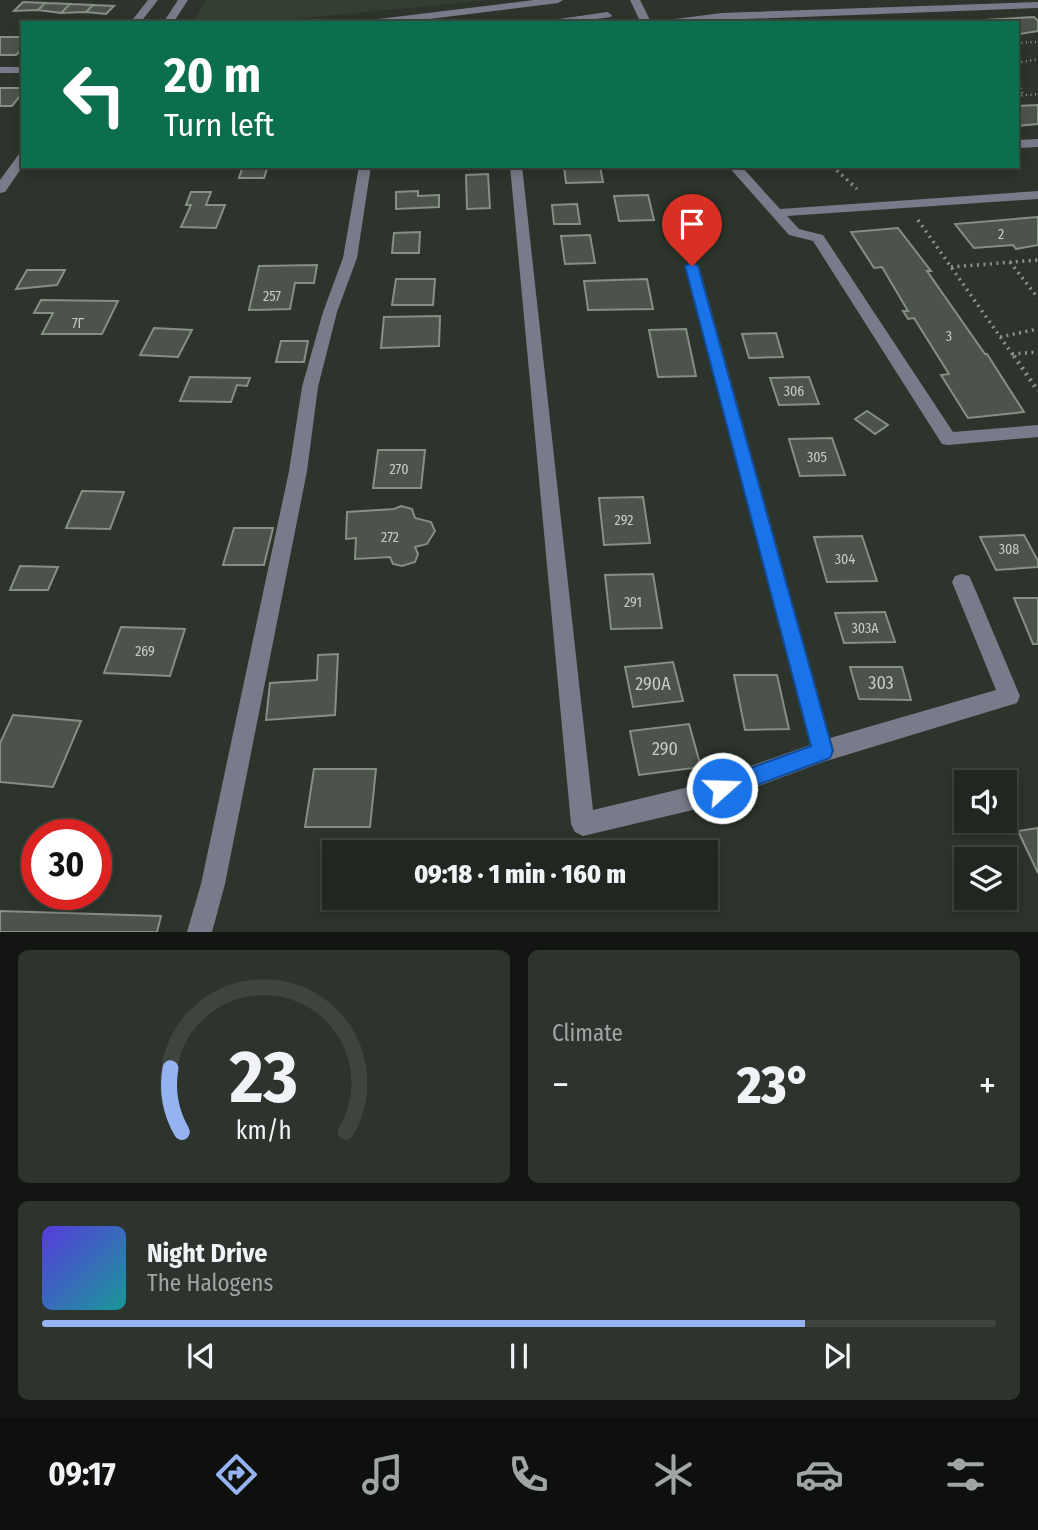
<!DOCTYPE html>
<html lang="en">
<head>
<meta charset="utf-8">
<style>
  body { margin:0; font-family:"Fira Sans Condensed",sans-serif; background:#2d332d; color:#f1f3f6; height:100vh; display:flex; flex-direction:column; font-size:26px; white-space:nowrap }
  * { box-sizing:border-box; margin:0 }
  p { font-size:23px; color:#a2a5a5 }
  .icon { flex:none; width:38px; height:38px; fill:none; stroke:currentColor; stroke-width:2; stroke-linecap:round; stroke-linejoin:round }
  .map { position:relative; height:932px; overflow:hidden }
  .panel { display:flex; flex-direction:column; gap:18px; padding:18px; background:#121512; flex:1 }
  .panel>* { flex:none }
  .banner { position:absolute; left:21px; top:21px; width:998px; height:147px; border-radius:0px; box-shadow:0 4px 10px #0003,0 0 0 2px #3e443e; background:#0b6e4f; color:#fff; overflow:hidden }
  .tools { position:absolute; left:954px; top:770px; display:grid; gap:14px }
  .tools a { display:grid; place-items:center; width:63px; height:63px; border-radius:0px; background:#212720; box-shadow:0 4px 10px #0003,0 0 0 2px #3e443e; font-size:35px }
  .speed { position:absolute; left:21px; top:819px; display:flex; gap:14px; font-size:35px; font-weight:700; text-align:center }
  .speed>* { display:grid; place-content:center; width:91px; height:91px; border-radius:50%; background:#212720; box-shadow:0 4px 10px #0003,0 0 0 2px #3e443e; line-height:1 }
  .speed .limit { border:10px solid #d22; background:#fff; color:#111 }
  .pin { position:absolute; display:grid; place-items:center; width:60px; height:60px; color:#fff; margin:-72px -30px; border-radius:50% 50% 50% 0; rotate:-45deg; box-shadow:0 0 7px #0007 }
  .pin .icon { rotate:45deg }
  .me { position:absolute; width:77px; margin:-38px; rotate:70deg; stroke-linejoin:round; filter:drop-shadow(0 0 5px #0008) }
  .turn { display:flex; align-items:center; gap:24px; height:147px; padding:0 28px; font-size:32px }
  .turn .icon { width:91px; height:91px; stroke-width:2.5 }
  .turn b { display:block; font-size:49px; line-height:60px }
  .big { font-size:52px; font-weight:800; line-height:1.1 }
  .panel .tile { flex:1; display:flex; flex-direction:column; justify-content:center; gap:10px; min-width:0; padding:0 24px; border-radius:10px; background:#2d332d }
  .panel .dial { align-items:center; gap:0 }
  .dial svg { height:182px; overflow:visible; fill:none; stroke:#3e443e; stroke-width:7; stroke-linecap:round; text-anchor:middle }
  .dial text { fill:#f1f3f6; stroke:none }
  .song { display:flex; align-items:center; gap:21px }
  .cover { width:84px; height:84px; border-radius:10px; background:linear-gradient(135deg,hsl(250 70% 55%),hsl(180 70% 35%)) }
  .played { height:7px; border-radius:4px; background:linear-gradient(90deg,#95b2f1 80%,#3e443e 80%) }
  .keys { display:flex; justify-content:space-around; direction:ltr }
  .heat { display:flex; justify-content:space-between; align-items:center; font-size:38px; direction:ltr }
  .panel .tiles { flex:1; display:grid; gap:18px; grid-template-columns:1fr 1fr }
  .tile:last-child { grid-column:span 2 }
  .trip { position:absolute; left:322px; top:840px; width:396px; height:70px; border-radius:0px; background:#212720; box-shadow:0 4px 10px #0003,0 0 0 2px #3e443e; font-weight:800; line-height:70px; text-align:center }
  .tabs { display:flex; height:112px; justify-content:space-around; align-items:center; background:#0d100d; color:#a2a5a5 }
  .tabs .icon { width:49px; height:49px }
  .tabs .current { color:#95b2f1 }
  .tabs b { font-size:32px; color:#f1f3f6 }
  .map>svg:first-child { display:block }
  .built { fill:#333f31 }
  .building { fill:#4b534a; stroke:#868f84; stroke-width:2 }
  .lines { fill:none; stroke-linecap:round; stroke-linejoin:round }
  .path-far2 { stroke:#8c938b; stroke-width:2.5; stroke-dasharray:1 3.5; stroke-linecap:butt }
  .path-far1 { stroke:#8c938b; stroke-width:3.5; stroke-dasharray:2 4.5; stroke-linecap:butt }
  .path { stroke:#8c938b; stroke-width:4.5; stroke-dasharray:2 5; stroke-linecap:butt }
  .minor { fill:#7a7b8a; fill-rule:evenodd }
  .route { fill:#1a73e8; stroke:#114b97; stroke-width:2 }
  .labels { text-anchor:middle; dominant-baseline:central; stroke-width:7; stroke-linejoin:round; paint-order:stroke }
  .number-label { font-size:14px; fill:#c6ccc5 }
  .near-number-label { font-size:18px; fill:#c6ccc5 }
</style>
</head>
<body>
<div class="map">
<svg width="1038" height="932" viewBox="0 0 1038 932">
  <rect width="100%" height="100%" fill="#2c342b"/>
  <path class="built" d="M207 0H491L252 23H192Z"/>
  <path class="building" d="M23 2 45 3 38 10 14 11Z
    M45 3 70 4 61 13 38 10Z
    M70 4 93 5 86 12 61 13Z
    M93 5 114 6 106 14 86 12Z
    M1034 17 1038 21V31L1020 34 1017 31V23H934Z
    M0 37H23V48L16 55H0Z
    M0 88H23V92L12 106H0Z
    M1038 105V124L1017 126V106Z
    M243 166H268L264 178H239Z
    M564 166H600L603 182 566 183Z
    M488 174 490 208 467 209 466 175Z
    M418 191V196L439 195V207L396 209V192Z
    M191 192H211L206 205H225L216 228 181 227 191 205H186Z
    M648 195 654 220 619 221 614 196Z
    M577 204 580 224H554L552 205Z
    M1038 217V245L1016 249 1013 245 974 248 955 224Z
    M898 228 931 271H927L985 354H987L1024 412 968 418 941 375 949 374 914 318 908 319 903 311H908L882 267 874 268 851 232Z
    M420 232 419 253H392L394 233Z
    M590 235 595 263 565 264 561 236Z
    M317 265 314 283H295L290 309 249 310 259 266Z
    M27 270H65L57 285 16 289Z
    M396 279H435L433 305H392Z
    M647 279 653 309 588 310 584 281Z
    M41 300 118 301 102 334H42L53 313H34Z
    M440 316 439 346 381 348 384 317Z
    M154 328 192 330 178 357 140 355Z
    M686 329 696 376 658 377 649 330Z
    M776 333 783 357 749 358 742 334Z
    M281 341H308L304 362H276Z
    M190 377 250 378 247 386 237 385 231 402 180 401Z
    M809 377 819 404 779 405 770 378Z
    M867 411 888 425 875 434 855 419Z
    M832 438 845 475 800 476 789 439Z
    M378 450H425L421 488H373Z
    M82 491 124 492 110 529 66 528Z
    M643 497 650 543 604 545 599 498Z
    M401 506 412 509 415 518 431 522 435 531 427 544 415 547 418 554 415 562 402 566 393 564 390 557 355 559 356 538 346 539 347 512 394 509Z
    M234 528H273L264 565H223Z
    M1024 535 1038 561V567L996 570 980 537Z
    M862 536 877 581 827 582 814 537Z
    M20 566 58 567 48 590H10Z
    M653 574 662 628 611 629 605 575Z
    M1014 598H1038V644H1033Z
    M885 612 895 642 844 643 835 613Z
    M121 627 185 629 170 676 104 673Z
    M338 654 335 715 266 720 270 683 317 680 318 655Z
    M673 662 683 701 633 707 625 667Z
    M850 667H902L911 700 859 699Z
    M734 675H777L789 729 745 730Z
    M13 715 81 721 53 787 0 782V743Z
    M689 724 701 767 639 775 630 731Z
    M314 769H376L370 827H305Z
    M1038 828V873L1018 831Z
    M0 911 161 916 157 932H0Z"/>
  <g class="lines">
    <path class="path-far2" d="M1017 43 1038 42
      M1017 63 1038 59
      M1017 75 1023 95
      M1017 96 1038 94"/>
    <path class="path-far1" d="M832 166 857 189
      M918 220 1015 358
      M1010 262 1038 298
      M951 267 1038 260
      M1000 337 1038 329
      M1012 354 1038 352"/>
    <path class="path" d="M1014 356 1038 391"/>
    <path class="minor" d="M148 0H158L140 23H130Z
      M178 0H188L173 23H163Z
      M534 0H563L558 3 397 23H365L370 20Z
      M630 0H640L651 22 722 13 1038 2V8L641 23Z
      M607 12 612 15 611 17 566 23H532Z
      M0 67H23V73H0Z
      M1038 139V147L1017 148V140Z
      M23 153V166L5 192 0 193V180L19 154Z
      M359 166H371L357 258 337 312 318 387 307 471 225 884 212 932H187L201 884 289 471 302 387 323 312 343 258Z
      M510 166H522L593 810 697 785 810 745 685 266 692 262 699 266 830 738 996 690 952 582 955 576 962 574 969 576 972 582 1020 696 1017 703 823 762 697 809 583 836 575 832 571 824Z
      M728 166H741L780 209 1038 191V199L787 216 799 229 823 235 953 432 1038 425V437L948 445 942 444 813 241 789 235Z"/>
  </g>
  <path class="route" d="M692 262 698 266 833 751 830 758 722 798 715 795 712 788 715 781 811 746 685 266Z"/>
  <g class="labels">
    <g class="number-label">
      <text x="1001" y="234">2</text>
      <text x="272" y="296">257</text>
      <text x="78" y="323">7Г</text>
      <text x="949" y="336">3</text>
      <text x="794" y="391">306</text>
      <text x="817" y="457">305</text>
      <text x="399" y="469">270</text>
      <text x="624" y="520">292</text>
      <text x="390" y="537">272</text>
      <text x="1009" y="549">308</text>
      <text x="845" y="559">304</text>
      <text x="633" y="602">291</text>
      <text x="865" y="628">303А</text>
      <text x="145" y="651">269</text>
    </g>
    <g class="near-number-label">
      <text x="881" y="683">303</text>
      <text x="653" y="684">290А</text>
      <text x="665" y="749">290</text>
    </g>
  </g>
</svg>
<div class="tools">
<a><svg class="icon" aria-label="sound" viewBox="0 0 24 24"><path d="M4 9h4l5-4v14l-5-4H4zM17 9q2 3 0 6"/></svg></a>
<a><svg class="icon" aria-label="layers" viewBox="0 0 24 24"><path d="M12 4l9 5-9 5-9-5zM3 14l9 5 9-5"/></svg></a>
</div>
<div class="speed"><div class="limit">30</div></div>
<div class="pin" style="left:692px;top:266px;background:#d93025"><svg class="icon" aria-label="arrive" viewBox="0 0 24 24"><path d="M6 21V4h12l-3 4 3 4H6"/></svg></div>
<svg class="me" style="left:722px;top:788px" viewBox="-20 -20 40 40"><circle r="17" fill="#1a73e8" stroke="#fff" stroke-width="3"/><path d="M0-11L8 9 0 5-8 9z" fill="#fff"/></svg>
<div class="trip">09:18 · 1 min · 160 m</div>
<div class="banner">
<div class="turn"><svg class="icon" aria-label="left" viewBox="0 0 24 24"><path d="M17 20v-9H6M10 6l-5 5 5 5"/></svg><div><b>20 m</b>Turn left</div></div>
</div>
</div>
<section class="panel">
<div class="tiles">
<div class="tile dial"><svg viewBox="0 0 100 80">
<path d="M14 69A42 42 0 1 1 86 69"/>
<path d="M14 69A42 42 0 0 1 9 41" stroke="#95b2f1"/>
<text x="50" y="56" font-size="32" font-weight="700">23</text>
<text x="50" y="72" font-size="11">km/h</text>
</svg></div>
<div class="tile"><p>Climate</p>
<div class="heat"><a>−</a><b class="big">23°</b><a>+</a></div>
</div>
<div class="tile">
<div class="song"><i class="cover"></i><div><b>Night Drive</b><p>The Halogens</p></div></div>
<div class="played"></div>
<div class="keys"><svg class="icon" aria-label="previous" viewBox="0 0 24 24"><path d="M18 5L8 12l10 7zM5 5v14"/></svg><svg class="icon" aria-label="pause" viewBox="0 0 24 24"><path d="M8 5v14M16 5v14"/></svg><svg class="icon" aria-label="next" viewBox="0 0 24 24"><path d="M6 5l10 7-10 7zM19 5v14"/></svg></div>
</div>
</div>
</section>
<nav class="tabs">
<b>09:17</b>
<svg class="icon current" aria-label="directions" viewBox="0 0 24 24"><path d="M12 3l9 9-9 9-9-9zM9 14v-3h6M13 9l2 2-2 2"/></svg>
<svg class="icon" aria-label="music" viewBox="0 0 24 24"><path d="M9 18V5l10-2v13"/><circle cx="6" cy="18" r="3"/><circle cx="16" cy="16" r="3"/></svg>
<svg class="icon" aria-label="phone" viewBox="0 0 24 24"><path d="M5 4h4l2 5-3 2q2 4 5 5l2-3 5 2v4C11 20 4 13 5 4z"/></svg>
<svg class="icon" aria-label="climate" viewBox="0 0 24 24"><path d="M12 3v18M4 7l16 10M4 17L20 7"/></svg>
<svg class="icon" aria-label="car" viewBox="0 0 24 24"><path d="M5 17H2v-5l4-1 3-4h7l3 4 3 1v5h-3M9 17h6M6 11h13"/><circle cx="7" cy="17" r="2"/><circle cx="17" cy="17" r="2"/></svg>
<svg class="icon" aria-label="filters" viewBox="0 0 24 24"><path d="M4 7h16M4 17h16"/><circle cx="9" cy="7" r="2"/><circle cx="15" cy="17" r="2"/></svg>
</nav>
</body>
</html>
